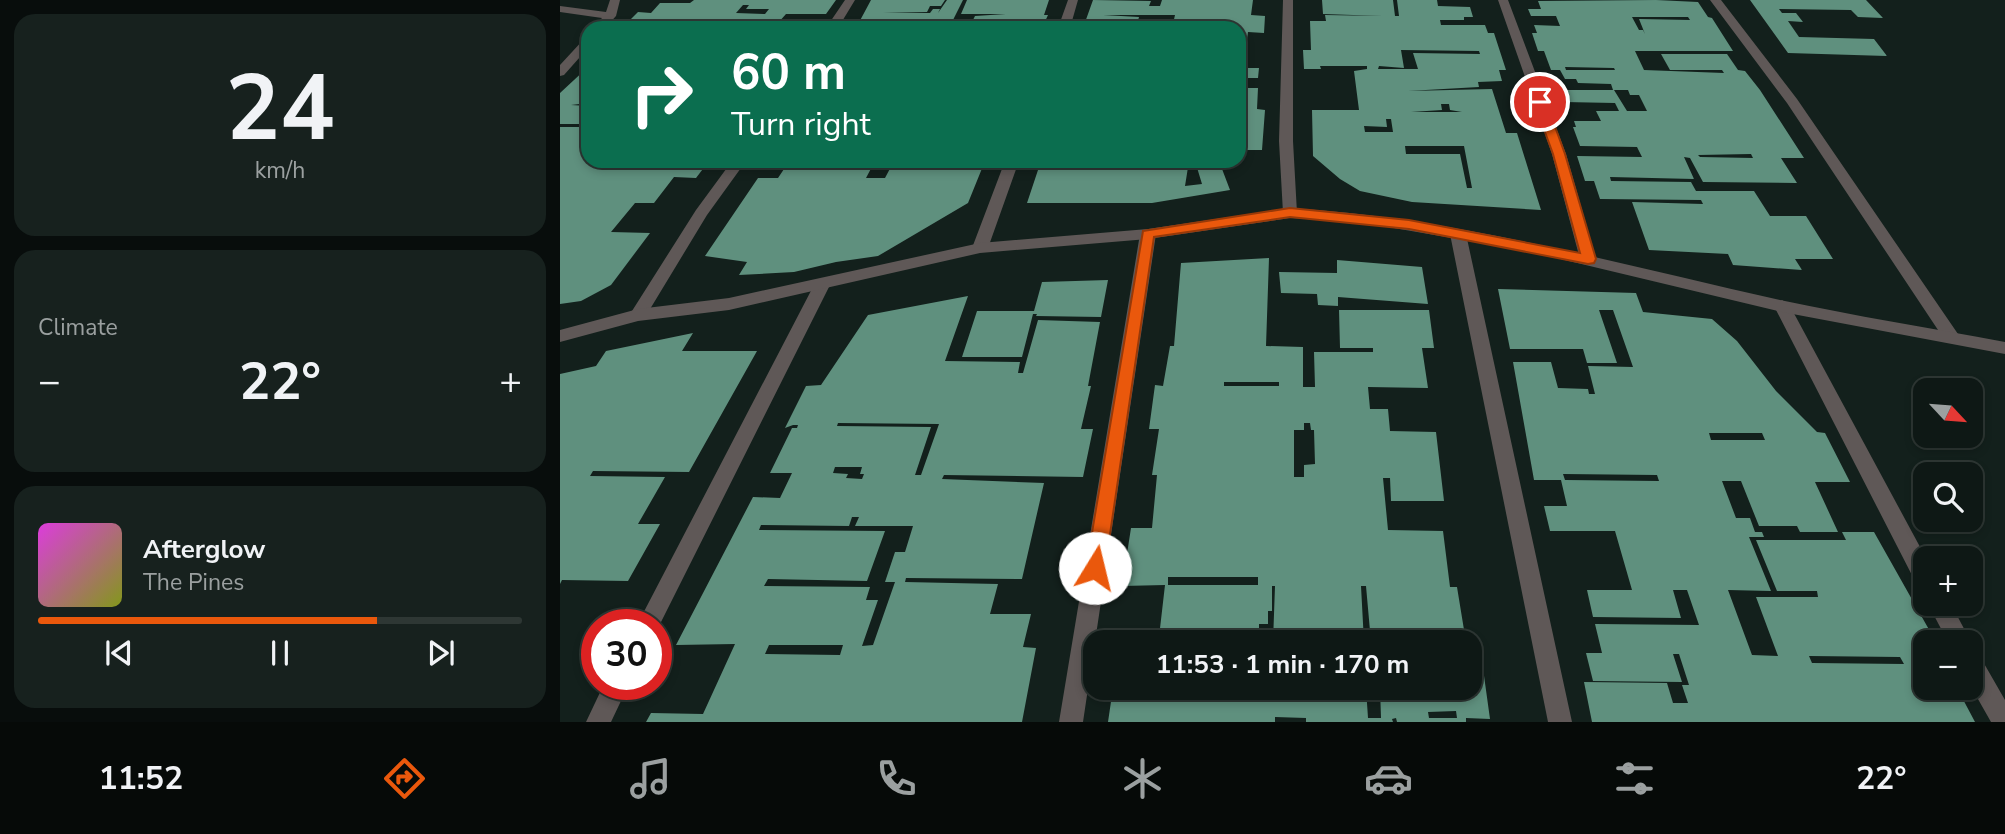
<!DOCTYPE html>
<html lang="en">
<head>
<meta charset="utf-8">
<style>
  body { margin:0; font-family:"Nunito Sans",sans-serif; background:#17211e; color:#f1f3f6; height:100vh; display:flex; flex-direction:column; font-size:26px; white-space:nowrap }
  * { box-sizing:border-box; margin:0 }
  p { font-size:23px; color:#9ba0a0 }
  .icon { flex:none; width:38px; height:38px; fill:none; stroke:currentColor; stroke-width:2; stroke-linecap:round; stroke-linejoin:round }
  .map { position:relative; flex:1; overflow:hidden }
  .sheet { display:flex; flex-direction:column; gap:14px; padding:14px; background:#080d0c; width:560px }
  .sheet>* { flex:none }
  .guide { position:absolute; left:21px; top:21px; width:665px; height:147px; border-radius:21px; box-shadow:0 4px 10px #0003,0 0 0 2px #2e3734; background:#0b6e4f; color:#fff; overflow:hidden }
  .needle { width:46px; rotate:116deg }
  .controls { position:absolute; left:1353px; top:378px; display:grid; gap:14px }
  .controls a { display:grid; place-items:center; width:70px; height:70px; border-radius:14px; background:#0e1815; box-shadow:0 4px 10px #0003,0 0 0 2px #2e3734; font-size:35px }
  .speed { position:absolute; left:21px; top:609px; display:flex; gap:14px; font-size:35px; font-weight:700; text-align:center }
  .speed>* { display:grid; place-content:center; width:91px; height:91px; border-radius:50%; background:#0e1815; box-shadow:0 4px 10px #0003,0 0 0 2px #2e3734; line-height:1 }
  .speed .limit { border:10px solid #d22; background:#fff; color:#111 }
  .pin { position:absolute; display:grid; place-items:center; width:60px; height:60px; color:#fff; margin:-30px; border:4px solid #fff; border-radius:50%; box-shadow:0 2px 7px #0007 }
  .me { position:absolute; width:77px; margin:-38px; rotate:9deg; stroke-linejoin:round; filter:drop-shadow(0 0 5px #0008) }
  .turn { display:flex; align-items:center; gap:24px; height:147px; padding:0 35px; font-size:32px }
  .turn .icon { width:91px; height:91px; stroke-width:2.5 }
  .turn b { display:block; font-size:49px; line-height:60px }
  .big { font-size:52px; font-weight:700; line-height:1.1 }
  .sheet .card { flex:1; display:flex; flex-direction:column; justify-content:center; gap:10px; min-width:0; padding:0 24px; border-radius:21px; background:#17211e }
  .sheet .dial { align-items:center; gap:0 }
  .dial b { font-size:91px; line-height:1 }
  .song { display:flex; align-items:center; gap:21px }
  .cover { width:84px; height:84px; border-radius:10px; background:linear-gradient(135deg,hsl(300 70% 55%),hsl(70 70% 35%)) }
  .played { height:7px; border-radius:4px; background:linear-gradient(90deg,#ea580c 70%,#2e3734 70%) }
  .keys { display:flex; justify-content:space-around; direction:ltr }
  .heat { display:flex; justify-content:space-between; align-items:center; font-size:38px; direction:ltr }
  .trip { position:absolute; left:523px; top:630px; width:399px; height:70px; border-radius:21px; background:#0e1815; box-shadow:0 4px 10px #0003,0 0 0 2px #2e3734; font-weight:700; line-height:70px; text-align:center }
  .tab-bar { display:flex; height:112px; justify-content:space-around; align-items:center; background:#060a08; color:#9ba0a0 }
  .tab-bar .icon { width:49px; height:49px }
  .tab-bar .on { color:#ea580c }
  .tab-bar b { font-size:32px; color:#f1f3f6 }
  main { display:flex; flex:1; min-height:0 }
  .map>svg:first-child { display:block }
  .building { fill:#5f907e; fill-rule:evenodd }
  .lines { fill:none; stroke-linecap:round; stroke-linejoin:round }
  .minor { fill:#5f5857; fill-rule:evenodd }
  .tertiary { fill:#5f5857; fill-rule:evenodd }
  .route { fill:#ea580c; stroke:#983908; stroke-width:2 }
</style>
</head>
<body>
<main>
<section class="sheet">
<div class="card dial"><b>24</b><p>km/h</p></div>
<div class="card"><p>Climate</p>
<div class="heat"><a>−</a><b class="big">22°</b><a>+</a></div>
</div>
<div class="card">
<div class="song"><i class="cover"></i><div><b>Afterglow</b><p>The Pines</p></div></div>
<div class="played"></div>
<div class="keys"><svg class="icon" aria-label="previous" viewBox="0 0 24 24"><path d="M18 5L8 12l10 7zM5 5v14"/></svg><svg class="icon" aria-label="pause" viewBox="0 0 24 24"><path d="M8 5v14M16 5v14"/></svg><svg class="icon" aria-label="next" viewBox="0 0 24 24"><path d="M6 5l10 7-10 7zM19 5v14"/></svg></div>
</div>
</section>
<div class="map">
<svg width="1445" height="722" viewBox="0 0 1445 722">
  <rect width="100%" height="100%" fill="#13201c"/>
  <path class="building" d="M134 0H276L266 14H226L218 23H255L251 28H62L78 12 91 13 100 3H130ZM183 5H189L186 9H209L205 14 176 13Z
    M311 0H385L381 6H370L367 12 323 13H370L373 9H380L378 13 387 0H403L393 20H413L415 16 446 14H401L407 0H489L484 15H488L482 28H296Z
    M533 0 591 1 589 6H600L602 0H693L691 15 705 16 704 33 688 32 683 68H699L698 78H679V28H612L615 15H543L579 17 576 28H523Z
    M762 0H833L835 16H839L837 0H877L878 6 910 7 913 17H904V20H880L881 25H925L928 33H934L946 70H939L942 81 918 82 919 87 848 91 932 89 946 133H957L981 210 852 202 800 191 780 179 753 156 752 110H799L794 71 807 69V66H760L761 69H744L743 50H751L750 21H766L765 15 823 16 763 14ZM841 50 919 51 920 54 853 53 858 69H818L819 66 844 68ZM881 104H889L890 110 902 112H851L882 110ZM826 119H831L833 132H805L804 126 827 127ZM845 146H904L912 188H907L900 154H846Z
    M1096 0 1138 2 1148 17 1152 18 1173 51H1075L1084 70 1164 73 1162 70H1110L1101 54H1167L1178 70 1185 71 1200 90 1244 158H1221L1237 183 1143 182 1130 158 1124 157 1134 179 1050 177 1051 181 1131 182 1136 191H1194L1210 216H1246L1273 259H1235L1242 270 1173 265 1168 254 1089 250 1072 202 1143 204 1141 200 1040 199 1034 181H1025L1017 156 1082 157 1077 147 1020 146 1013 127H1016L1014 121H1041L1036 111H1059L1055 103 1004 102 999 90H1053L1051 84 1018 83 1016 79H1005L1000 70H991L984 51H978L972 33H977L974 25 1000 26 996 16H971L968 9H981L978 1ZM1072 17H1128L1130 20 1079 19 1085 34 1083 30H1079ZM1005 67 1054 68 1055 70H1006ZM1054 90H1068L1070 95H1079L1087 111H1067ZM1191 154 1193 158 1140 157 1138 155Z
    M1190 0H1306L1323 18 1298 17 1291 10 1219 9 1222 13H1236L1243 22 1228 21 1239 37 1314 39 1327 56 1228 53Z
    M28 67V103L11 105 28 106V124H0V93Z
    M679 88H698L697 109 705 110 702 150H679Z
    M0 127H28V161H149L136 178 114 177 94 203H75L51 232 90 233 51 285 21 301 0 304Z
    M240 161H315L306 178H325L334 161H425L408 203 318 256 276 262 234 272 179 275 187 262 145 256 198 178H218L226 166H237Z
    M481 161 578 163 579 161H629L625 186 642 184 635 161H659L670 190 592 203H467Z
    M709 258 706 346 743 347V387H755L754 352H813V348H780L779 310H869L874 348H862L868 388 808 387 810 409H828L830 431 876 432 884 501H831L830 478H823L828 530 883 531 890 587H897L906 642H811L806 586H801L804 642H713L715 586H712V611H708V624H699V638L599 637 605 585 562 586 571 528H592L597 475H592L599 429H589L595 385 603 386 610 346H614L621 263ZM664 382H719V386H664ZM744 423H750L751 430H754L755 464 744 465V477H734V430H744ZM608 577H698V585H608Z
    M777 260 862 267 868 304 778 297V306L758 305 757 294 721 293 719 272 777 273Z
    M548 280 541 317 476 316 477 314H473L462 357H402L417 311H474L482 282Z
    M938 289 1076 293 1083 312 1152 319 1177 341 1216 391 1257 432 1265 433 1290 482H1255L1278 532H1240L1237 526H1199L1181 481H1162L1176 518H1190L1195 532H1202L1204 537H1189L1211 591 1168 590 1192 655 1218 656 1196 597H1258L1257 591H1217L1196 540H1286L1282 532H1314L1376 642H1365V688H1397L1415 722H1032L1024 682 1107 683 1113 703H1128L1122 685H1129L1119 654H1113L1122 682 1033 681 1026 653H1042L1035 624 1139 625 1127 590H1113L1121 618 1033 617 1027 590H1072L1055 531H990L984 506H1007L1001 480H974L953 362H991L998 388 1028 389 1029 394H1035L1028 366 1073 367 1053 310H1039L1057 363H1027L1023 349H950ZM1149 433H1202L1205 440H1151ZM1003 474 1097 475 1099 481 1005 480ZM1249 656 1340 657 1344 664 1252 663Z
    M408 296 385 361 460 362 458 373H463L478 320 540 322 528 386H531L521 429H533L523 477 384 475 382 479 484 483 462 579 346 578 345 582 438 584 430 614H471L463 647 476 648 462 722H86L91 713 143 714 175 644 116 645 193 497 220 498 232 473H210L232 428H237L238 425H233L225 428 246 386 261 385 308 315ZM278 423 379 424 361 475H355L371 427 277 426ZM275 467H302L300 474H304L302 479 286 478 288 474 273 473ZM292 517H299L295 526H353L345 552H335L325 582H335L313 645 302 646 318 600H306L310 587 204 586 208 579 307 581 325 531 199 530 201 525 289 526ZM209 645H283L280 655 205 654Z
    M133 333 122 351H197L129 472 33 471 30 476 105 477 78 524H100L68 581 2 580 0 584V374L36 366 46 351Z
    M910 654H921L930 719 906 718V722H837L836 718 832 719 833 722H746V718L715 717V722H548L553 688H688L687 698 695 699 696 688H806L808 718H821L820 688H910ZM896 711 897 718H869L868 712Z"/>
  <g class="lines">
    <path class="minor" d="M50 0H60L56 16 45 28H33L42 18 0 12V6L46 12Z
      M285 0H295L278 28H266Z
      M508 0H518L510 28H498Z
      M723 0H733V141L737 213 730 218 723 213 719 141Z
      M938 0H948L1006 154 1036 259 1034 263 1028 264 1020 259 992 154Z
      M1150 0H1161L1237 99 1398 334 1401 338 1398 342H1386L1227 103Z
      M28 37V48L4 75 0 76V65L24 39Z
      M172 161H186L147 215 84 319H72L70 315 72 311 136 210Z
      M445 161H459L428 248 425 252H415L412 248Z
      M588 229 596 234 523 722H499L580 234Z
      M898 229 906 234 1012 722H988L890 234Z
      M262 279 270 285 96 632V625H77L254 285Z
      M1222 300 1230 306 1366 558 1365 588 1357 585 1214 306Z
      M1368 604H1391L1411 642 1410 644 1388 642Z
      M1410 650 1418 653 1445 700V722H1431L1410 685Z
      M44 684H69L51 722H26Z"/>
    <path class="tertiary" d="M730 208C897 218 1058 264 1220 300 1295 316 1370 328 1445 342V354L1222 312 967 251 799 222 730 218 588 239 420 253 169 310 78 321 0 342V330L78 309 169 298 420 243 588 229Z"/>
  </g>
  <path class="route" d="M980 99 986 102 1005 154 1036 259 1034 263 1028 264 849 229 730 217 594 237 545 568 542 574 535 577 528 574 526 568 583 231 730 208 849 220 1020 253 993 154 974 102Z"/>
</svg>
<div class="controls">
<a><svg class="needle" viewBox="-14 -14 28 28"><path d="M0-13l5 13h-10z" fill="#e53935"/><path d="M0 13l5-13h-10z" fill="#9ba0a0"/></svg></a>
<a><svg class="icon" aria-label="search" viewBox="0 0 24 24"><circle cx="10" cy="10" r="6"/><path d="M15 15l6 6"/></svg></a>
<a>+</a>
<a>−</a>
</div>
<div class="speed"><div class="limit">30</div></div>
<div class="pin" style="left:980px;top:102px;background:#d93025"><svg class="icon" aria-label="arrive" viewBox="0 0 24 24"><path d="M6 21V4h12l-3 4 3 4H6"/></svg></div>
<svg class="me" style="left:535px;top:568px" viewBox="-20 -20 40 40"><circle r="19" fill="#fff"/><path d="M0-13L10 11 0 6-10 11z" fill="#ea580c"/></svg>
<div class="trip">11:53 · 1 min · 170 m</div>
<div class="guide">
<div class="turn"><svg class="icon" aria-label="right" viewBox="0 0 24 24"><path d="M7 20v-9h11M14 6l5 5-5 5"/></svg><div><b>60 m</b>Turn right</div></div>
</div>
</div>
</main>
<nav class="tab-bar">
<b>11:52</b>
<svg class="icon on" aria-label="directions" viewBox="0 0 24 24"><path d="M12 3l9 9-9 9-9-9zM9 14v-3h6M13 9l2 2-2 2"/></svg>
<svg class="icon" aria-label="music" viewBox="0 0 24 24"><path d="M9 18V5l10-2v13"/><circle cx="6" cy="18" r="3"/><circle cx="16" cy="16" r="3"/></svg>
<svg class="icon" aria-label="phone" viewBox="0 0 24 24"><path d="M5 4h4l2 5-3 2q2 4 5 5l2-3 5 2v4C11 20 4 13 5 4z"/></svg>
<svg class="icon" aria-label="climate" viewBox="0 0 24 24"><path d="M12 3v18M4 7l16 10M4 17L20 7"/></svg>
<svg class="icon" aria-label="car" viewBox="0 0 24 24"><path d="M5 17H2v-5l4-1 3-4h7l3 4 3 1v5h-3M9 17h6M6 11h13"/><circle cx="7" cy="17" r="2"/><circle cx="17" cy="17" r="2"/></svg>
<svg class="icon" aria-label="filters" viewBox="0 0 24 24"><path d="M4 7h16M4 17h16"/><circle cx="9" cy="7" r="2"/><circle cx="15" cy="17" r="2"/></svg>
<b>22°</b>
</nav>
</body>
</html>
